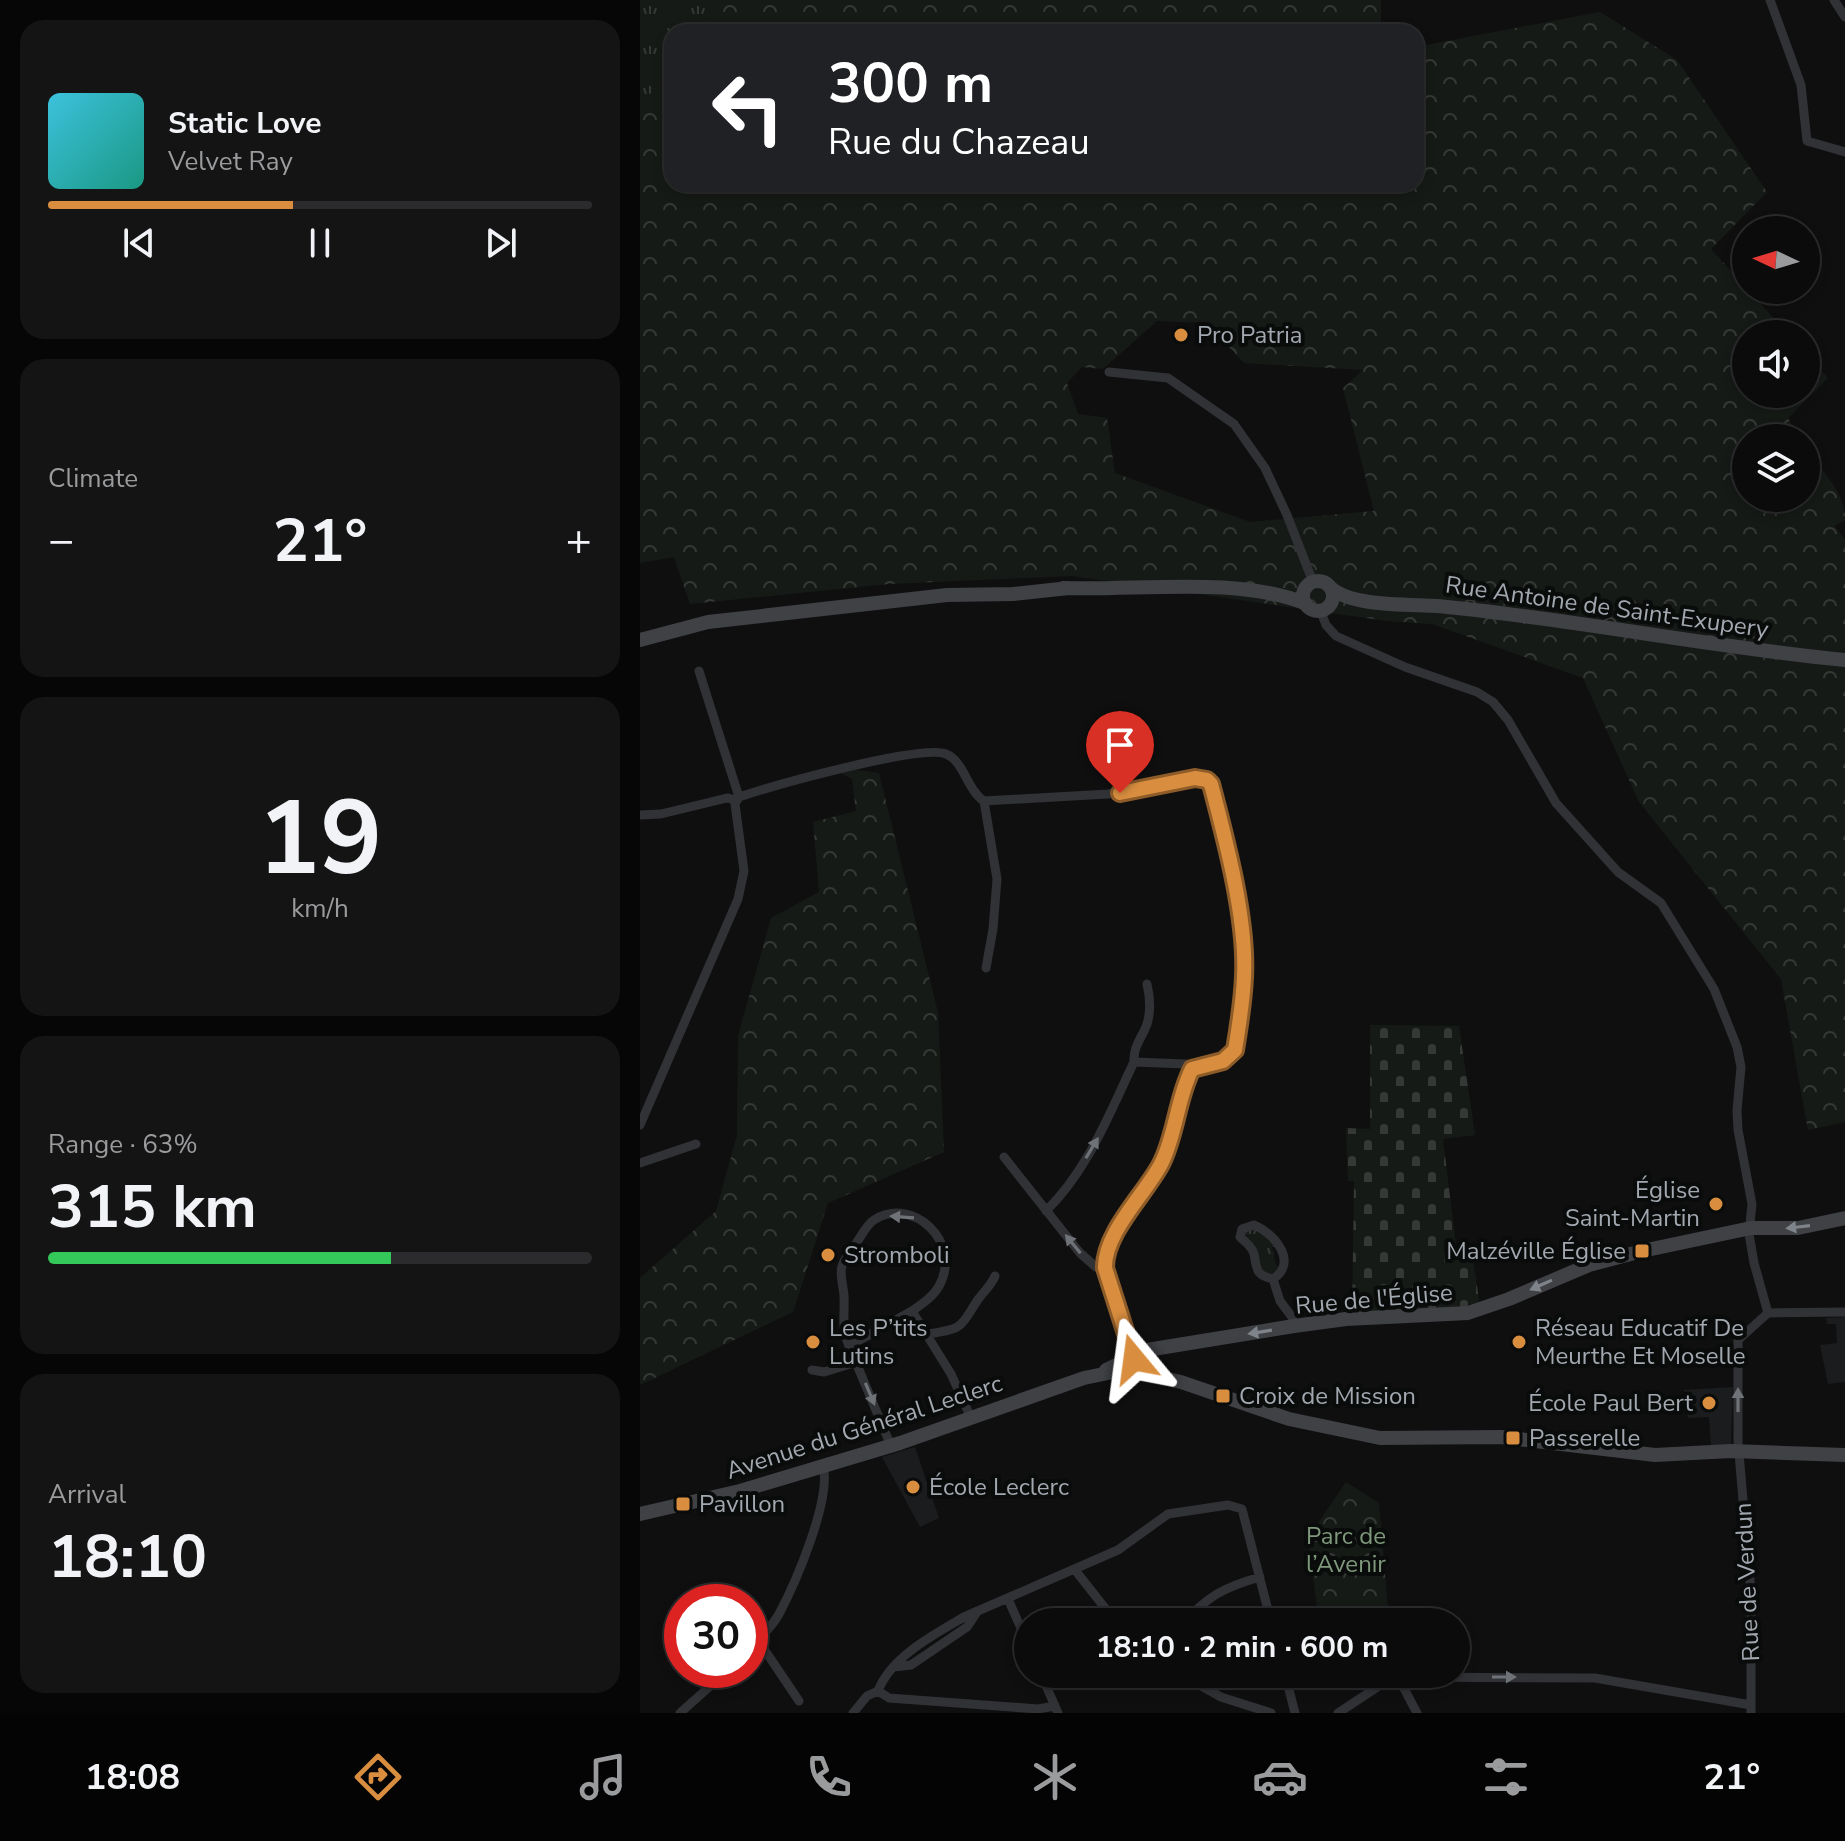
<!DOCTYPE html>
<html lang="en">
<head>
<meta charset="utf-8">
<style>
  body { margin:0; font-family:"Nunito Sans",sans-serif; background:#141415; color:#f1f3f6; height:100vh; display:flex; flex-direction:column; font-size:30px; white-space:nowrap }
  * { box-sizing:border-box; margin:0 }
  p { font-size:26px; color:#9a9b9d }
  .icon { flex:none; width:44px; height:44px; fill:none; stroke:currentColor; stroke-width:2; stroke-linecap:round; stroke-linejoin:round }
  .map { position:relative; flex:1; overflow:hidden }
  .sheet { display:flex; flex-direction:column; gap:20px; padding:20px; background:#060607; width:640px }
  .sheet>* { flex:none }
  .top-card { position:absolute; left:24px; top:24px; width:760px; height:168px; border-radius:24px; box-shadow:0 4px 12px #0003,0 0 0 2px #2b2b2d; background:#202124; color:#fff; overflow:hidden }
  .needle { width:52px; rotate:274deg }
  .controls { position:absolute; left:1092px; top:216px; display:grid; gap:16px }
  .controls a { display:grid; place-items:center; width:88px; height:88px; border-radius:50%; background:#0b0b0c; box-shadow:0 4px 12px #0003,0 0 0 2px #2b2b2d; font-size:40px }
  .speed { position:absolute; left:24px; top:1584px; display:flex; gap:16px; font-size:40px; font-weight:700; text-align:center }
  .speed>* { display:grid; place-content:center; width:104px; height:104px; border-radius:50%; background:#0b0b0c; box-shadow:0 4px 12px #0003,0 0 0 2px #2b2b2d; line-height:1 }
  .speed .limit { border:12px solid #d22; background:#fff; color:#111 }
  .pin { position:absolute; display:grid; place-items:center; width:68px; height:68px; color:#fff; margin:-82px -34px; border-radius:50% 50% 50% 0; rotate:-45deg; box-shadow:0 0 8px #0007 }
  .pin .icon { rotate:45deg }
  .me { position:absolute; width:88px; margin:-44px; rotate:344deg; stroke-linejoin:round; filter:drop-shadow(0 0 6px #0008) }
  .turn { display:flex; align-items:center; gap:28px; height:168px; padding:0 32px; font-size:36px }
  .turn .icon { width:104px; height:104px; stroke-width:2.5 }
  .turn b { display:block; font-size:56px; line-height:68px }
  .big { font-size:60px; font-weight:700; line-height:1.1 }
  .sheet .tile { flex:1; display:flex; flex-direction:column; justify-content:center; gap:12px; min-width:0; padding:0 28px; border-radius:24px; background:#141415 }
  .sheet .dial { align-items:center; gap:0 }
  .dial b { font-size:104px; line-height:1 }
  .song { display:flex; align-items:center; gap:24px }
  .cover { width:96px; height:96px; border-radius:12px; background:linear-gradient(135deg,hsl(190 70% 55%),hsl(170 70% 35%)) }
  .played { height:8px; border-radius:4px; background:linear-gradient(90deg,#d98e3f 45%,#2b2b2d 45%) }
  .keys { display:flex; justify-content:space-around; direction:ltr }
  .heat { display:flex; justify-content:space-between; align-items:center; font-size:44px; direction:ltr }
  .charge { height:12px; border-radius:6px; background:linear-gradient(90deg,#34c759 63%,#2b2b2d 0) }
  .trip { position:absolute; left:374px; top:1608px; width:456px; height:80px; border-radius:40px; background:#0b0b0c; box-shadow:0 4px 12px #0003,0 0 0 2px #2b2b2d; font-weight:700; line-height:80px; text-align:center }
  .tabs { display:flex; height:128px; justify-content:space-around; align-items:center; background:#040405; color:#9a9b9d }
  .tabs .icon { width:56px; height:56px }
  .tabs .active { color:#d98e3f }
  .tabs b { font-size:36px; color:#f1f3f6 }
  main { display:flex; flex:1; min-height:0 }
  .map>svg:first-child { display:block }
  .built { fill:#1b1c1d }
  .grass { fill:url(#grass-tufts) }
  .forest { fill:url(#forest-crowns); fill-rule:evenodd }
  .cemetery { fill:url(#cemetery-stones) }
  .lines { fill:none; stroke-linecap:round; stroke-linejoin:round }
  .minor { stroke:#313235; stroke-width:9 }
  .secondary { stroke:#3f4145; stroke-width:14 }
  .oneway { fill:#6f7378 }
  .oneway2 { fill:#7f848a }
  .route-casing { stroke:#8d5c29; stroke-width:20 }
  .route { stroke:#d98e3f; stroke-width:14 }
  .poi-dot { fill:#d98e3f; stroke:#0a0b0b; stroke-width:3 }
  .labels { text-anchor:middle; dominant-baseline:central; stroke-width:8; stroke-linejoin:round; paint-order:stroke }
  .poi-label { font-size:24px; fill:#a2a8af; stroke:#0a0b0b; text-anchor:start }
  .street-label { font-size:24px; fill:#a2a8af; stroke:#0a0b0b }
  .park-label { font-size:24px; fill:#7e987b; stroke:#0a0b0b }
</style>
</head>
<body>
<main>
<section class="sheet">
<div class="tile">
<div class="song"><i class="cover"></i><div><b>Static Love</b><p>Velvet Ray</p></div></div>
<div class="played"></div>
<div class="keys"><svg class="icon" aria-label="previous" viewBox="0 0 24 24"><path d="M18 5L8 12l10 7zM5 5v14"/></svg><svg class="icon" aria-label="pause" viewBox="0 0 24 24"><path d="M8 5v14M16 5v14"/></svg><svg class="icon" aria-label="next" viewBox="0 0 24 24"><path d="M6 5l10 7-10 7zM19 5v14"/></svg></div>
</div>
<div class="tile"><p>Climate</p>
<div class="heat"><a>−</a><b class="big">21°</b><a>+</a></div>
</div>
<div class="tile dial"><b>19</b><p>km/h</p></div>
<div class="tile"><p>Range · 63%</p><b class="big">315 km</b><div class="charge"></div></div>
<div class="tile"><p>Arrival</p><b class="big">18:10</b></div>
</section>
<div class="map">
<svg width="1205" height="1713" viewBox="0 0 1205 1713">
  <defs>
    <pattern id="grass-tufts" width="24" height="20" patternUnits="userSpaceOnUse" patternTransform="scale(2)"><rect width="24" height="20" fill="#161a16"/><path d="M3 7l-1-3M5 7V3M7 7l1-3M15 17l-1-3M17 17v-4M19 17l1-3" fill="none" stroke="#353835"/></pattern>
    <pattern id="forest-crowns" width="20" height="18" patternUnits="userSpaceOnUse" patternTransform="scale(2)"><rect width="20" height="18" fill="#161a16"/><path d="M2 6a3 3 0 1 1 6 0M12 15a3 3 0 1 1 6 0" fill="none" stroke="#353835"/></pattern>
    <pattern id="cemetery-stones" width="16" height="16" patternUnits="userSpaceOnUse" patternTransform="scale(2)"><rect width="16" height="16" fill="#161a16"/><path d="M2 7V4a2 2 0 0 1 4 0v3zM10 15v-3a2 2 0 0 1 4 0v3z" fill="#353835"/></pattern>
  </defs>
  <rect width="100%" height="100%" fill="#0f0f10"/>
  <path class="built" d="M1205 1317V1382L1188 1384 1180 1345 1197 1343 1196 1324H1187L1186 1318Z
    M1093 1387 1091 1445 1071 1447 1069 1417 1048 1418 1044 1390Z
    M275 1447 299 1518 280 1527 242 1457Z"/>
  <path class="grass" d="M0 0H77L68 32H32V70L0 105Z
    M616 1229 638 1247H632L636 1265 641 1268 633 1274 623 1273 605 1236 606 1231Z"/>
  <path class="forest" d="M77 0H741V32H68Z
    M960 12 1037 60 1127 192 1071 249 1148 334H1106V394H1166V354L1188 378 1148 418 1160 438H1106V498H1166V447C1181 472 1205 490 1205 520L1194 526 1205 539V1122L1168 1130 1141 979 999 802 943 678 792 624 747 621 432 576 249 584 50 604 34 557 0 563V105L32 70V184H776V47ZM517 321 567 323 604 363 723 370 703 388 734 511 610 522 475 473 467 418 438 414 427 383 442 367 463 369Z
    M188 766 239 773 298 1013 304 1152 188 1203 153 1312 0 1385V1278L76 1211 97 1135 98 1036 131 918 179 892 173 822 216 811 212 779Z
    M706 1482 739 1503 749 1622H679L668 1538Z"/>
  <path class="cemetery" d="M730 1025 819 1026 835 1135 803 1139 817 1254 832 1252 840 1306 712 1315 714 1181H708L706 1128 730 1129Z"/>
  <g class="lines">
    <path class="minor" d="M1130 0 1161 85 1167 141 1205 152
      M1194 0 1205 17
      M469 372 528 378 594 424 625 468 647 515 673 582
      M681 612 686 625 696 636 765 667 837 692 853 702 868 720 916 803 978 872 1021 903 1074 989 1097 1047 1101 1067 1097 1110 1098 1130 1112 1204 1109 1234 1114 1263 1128 1313
      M59 671 99 797
      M99 797C132 786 280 744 306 754 324 761 327 790 344 801L468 794 555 778 567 780 571 784C592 866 611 940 599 1025 597 1035 598 1047 592 1055 583 1065 564 1065 552 1069 537 1098 536 1135 521 1164 506 1193 464 1234 465 1268L494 1355V1360
      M344 801 357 879 353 929 346 968
      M0 815 21 814 87 798 96 800
      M494 1062 546 1064 552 1069
      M0 1125 98 899 104 871 95 804 99 797
      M364 1157 440 1253 456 1267 465 1268
      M0 1163 56 1144
      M406 1211C448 1170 469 1114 494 1062 493 1046 502 1038 507 1024 511 1011 510 997 507 984
      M614 1225C634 1233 659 1262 633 1279 615 1275 617 1269 614 1254 612 1246 605 1242 600 1237L602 1229Z
      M633 1279 640 1301 652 1317 654 1326
      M1128 1313 1205 1312
      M288 1334C322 1329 319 1329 337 1301 343 1292 351 1286 355 1276
      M209 1346C201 1328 205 1315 204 1297 204 1288 199 1275 202 1266 204 1259 211 1251 215 1245 221 1237 226 1225 234 1220 273 1195 323 1243 299 1286 293 1297 282 1304 272 1311
      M172 1370 184 1372 217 1362
      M251 1446 209 1346 272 1311 311 1374 331 1418
      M435 1570 476 1622
      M368 1599 388 1644
      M543 1622C571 1595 582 1588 620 1577
      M118 1640 159 1701
      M110 1648C120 1638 132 1627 139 1614 155 1584 192 1499 183 1466
      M254 1667 271 1665 327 1627 337 1612
      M401 1674 418 1713
      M540 1674 581 1697 631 1713
      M645 1674 655 1713
      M758 1677 777 1713
      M238 1691C251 1657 293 1635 324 1617L478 1550 528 1514 588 1505 602 1509 631 1622
      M238 1691 249 1698 398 1709 415 1706
      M40 1713 88 1670
      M213 1713 227 1696 238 1691
      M698 1713 742 1684 758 1677 955 1678 1111 1705
      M1111 1713V1592L1098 1442V1340L1128 1313"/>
    <path class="secondary" d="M663 596a15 15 0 1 1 30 0a15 15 0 1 1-30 0Z
      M423 588C496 591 596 576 664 603
      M691 588C713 607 769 604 798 606 934 619 1069 647 1205 660
      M0 640 68 622 307 595 373 594 429 588
      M466 1370 507 1350 654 1326 706 1319 828 1313 869 1299 949 1265 1002 1251 1111 1228H1158L1205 1218
      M0 1514 100 1491 260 1443 444 1378 478 1371 505 1374 541 1382 649 1419 740 1438 861 1437 1015 1455 1091 1451 1205 1455"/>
  </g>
  <defs><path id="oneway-solid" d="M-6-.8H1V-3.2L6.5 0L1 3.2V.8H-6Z" transform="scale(2)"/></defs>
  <g class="oneway">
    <use href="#oneway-solid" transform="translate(452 1148) rotate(-59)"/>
    <use href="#oneway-solid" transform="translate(262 1217) rotate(-176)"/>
    <use href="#oneway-solid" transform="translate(433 1244) rotate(-129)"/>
    <use href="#oneway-solid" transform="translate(230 1394) rotate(67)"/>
    <use href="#oneway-solid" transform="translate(1098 1400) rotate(-90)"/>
    <use href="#oneway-solid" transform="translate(864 1677)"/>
  </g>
  <g class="oneway2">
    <use href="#oneway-solid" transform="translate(1158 1227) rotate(173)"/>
    <use href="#oneway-solid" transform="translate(901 1285) rotate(156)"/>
    <use href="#oneway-solid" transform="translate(620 1332) rotate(171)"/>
  </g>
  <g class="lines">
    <defs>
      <path id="route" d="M480 793 555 778 567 780 571 784C586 841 607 919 604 977 603 1001 599 1026 595 1050L583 1061 552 1069C537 1098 536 1135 521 1164 506 1193 464 1233 465 1268L494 1359"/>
    </defs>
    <use href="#route" class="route-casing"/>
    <use href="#route" class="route"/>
  </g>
  <g class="poi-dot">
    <circle cx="541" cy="335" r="8"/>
    <circle cx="1076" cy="1204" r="8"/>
    <rect x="994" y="1243" width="16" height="16" rx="4"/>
    <circle cx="188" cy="1255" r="8"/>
    <circle cx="173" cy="1342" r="8"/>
    <circle cx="879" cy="1342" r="8"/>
    <rect x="575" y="1388" width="16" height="16" rx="4"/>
    <circle cx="1069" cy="1403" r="8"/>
    <rect x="865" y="1430" width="16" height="16" rx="4"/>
    <circle cx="273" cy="1487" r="8"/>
    <rect x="35" y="1496" width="16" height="16" rx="4"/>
  </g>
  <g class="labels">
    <g class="poi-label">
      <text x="557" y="335">Pro Patria</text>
      <text x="1060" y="1190" text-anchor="end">Église<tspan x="1060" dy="28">Saint-Martin</tspan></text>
      <text x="986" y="1251" text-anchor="end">Malzéville Église</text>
      <text x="204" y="1255">Stromboli</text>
      <text x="189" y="1328">Les P’tits<tspan x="189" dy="28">Lutins</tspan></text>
      <text x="895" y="1328">Réseau Educatif De<tspan x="895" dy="28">Meurthe Et Moselle</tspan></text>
      <text x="599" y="1396">Croix de Mission</text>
      <text x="1053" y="1403" text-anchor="end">École Paul Bert</text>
      <text x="889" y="1438">Passerelle</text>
      <text x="289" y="1487">École Leclerc</text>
      <text x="59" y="1504">Pavillon</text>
    </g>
    <g class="street-label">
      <text transform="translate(967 607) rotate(8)">Rue Antoine de Saint-Exupery</text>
      <text transform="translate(734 1299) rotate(-5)">Rue de l'Église</text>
      <text transform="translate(224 1427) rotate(-18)">Avenue du Général Leclerc</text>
      <text transform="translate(1107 1582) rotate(-93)">Rue de Verdun</text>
    </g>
    <g class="park-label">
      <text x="706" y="1536">Parc de<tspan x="706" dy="28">l’Avenir</tspan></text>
    </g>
  </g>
</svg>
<div class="controls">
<a><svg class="needle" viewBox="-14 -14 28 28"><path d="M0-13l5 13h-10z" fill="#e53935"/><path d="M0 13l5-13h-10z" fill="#9a9b9d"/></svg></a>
<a><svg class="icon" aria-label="sound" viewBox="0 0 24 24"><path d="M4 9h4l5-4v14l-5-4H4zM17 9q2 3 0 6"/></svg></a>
<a><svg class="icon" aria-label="layers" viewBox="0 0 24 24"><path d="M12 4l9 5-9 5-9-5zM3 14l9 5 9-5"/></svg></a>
</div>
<div class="speed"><div class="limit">30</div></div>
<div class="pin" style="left:480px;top:793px;background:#d93025"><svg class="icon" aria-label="arrive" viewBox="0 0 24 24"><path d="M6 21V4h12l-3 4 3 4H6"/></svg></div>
<svg class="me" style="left:494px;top:1359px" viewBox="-20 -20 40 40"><path d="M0-17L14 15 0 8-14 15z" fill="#d98e3f" stroke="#fff" stroke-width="4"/></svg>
<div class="trip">18:10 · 2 min · 600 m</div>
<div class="top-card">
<div class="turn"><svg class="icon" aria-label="left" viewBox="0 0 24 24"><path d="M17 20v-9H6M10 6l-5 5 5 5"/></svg><div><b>300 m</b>Rue du Chazeau</div></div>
</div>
</div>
</main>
<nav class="tabs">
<b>18:08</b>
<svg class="icon active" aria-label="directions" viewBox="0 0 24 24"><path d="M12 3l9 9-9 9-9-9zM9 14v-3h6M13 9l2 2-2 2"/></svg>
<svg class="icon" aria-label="music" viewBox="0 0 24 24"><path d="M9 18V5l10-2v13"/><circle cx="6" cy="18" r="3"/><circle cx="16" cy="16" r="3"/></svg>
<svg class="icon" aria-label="phone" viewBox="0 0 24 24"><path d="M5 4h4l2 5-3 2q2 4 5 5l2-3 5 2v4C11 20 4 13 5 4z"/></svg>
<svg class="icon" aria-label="climate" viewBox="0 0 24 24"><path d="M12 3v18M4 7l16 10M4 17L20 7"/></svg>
<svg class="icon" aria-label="car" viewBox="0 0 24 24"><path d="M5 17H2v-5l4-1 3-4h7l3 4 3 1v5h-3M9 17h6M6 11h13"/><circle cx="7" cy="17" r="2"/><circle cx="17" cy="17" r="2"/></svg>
<svg class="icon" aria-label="filters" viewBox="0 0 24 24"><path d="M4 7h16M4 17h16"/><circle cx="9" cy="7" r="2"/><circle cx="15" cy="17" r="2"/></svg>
<b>21°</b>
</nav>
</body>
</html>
